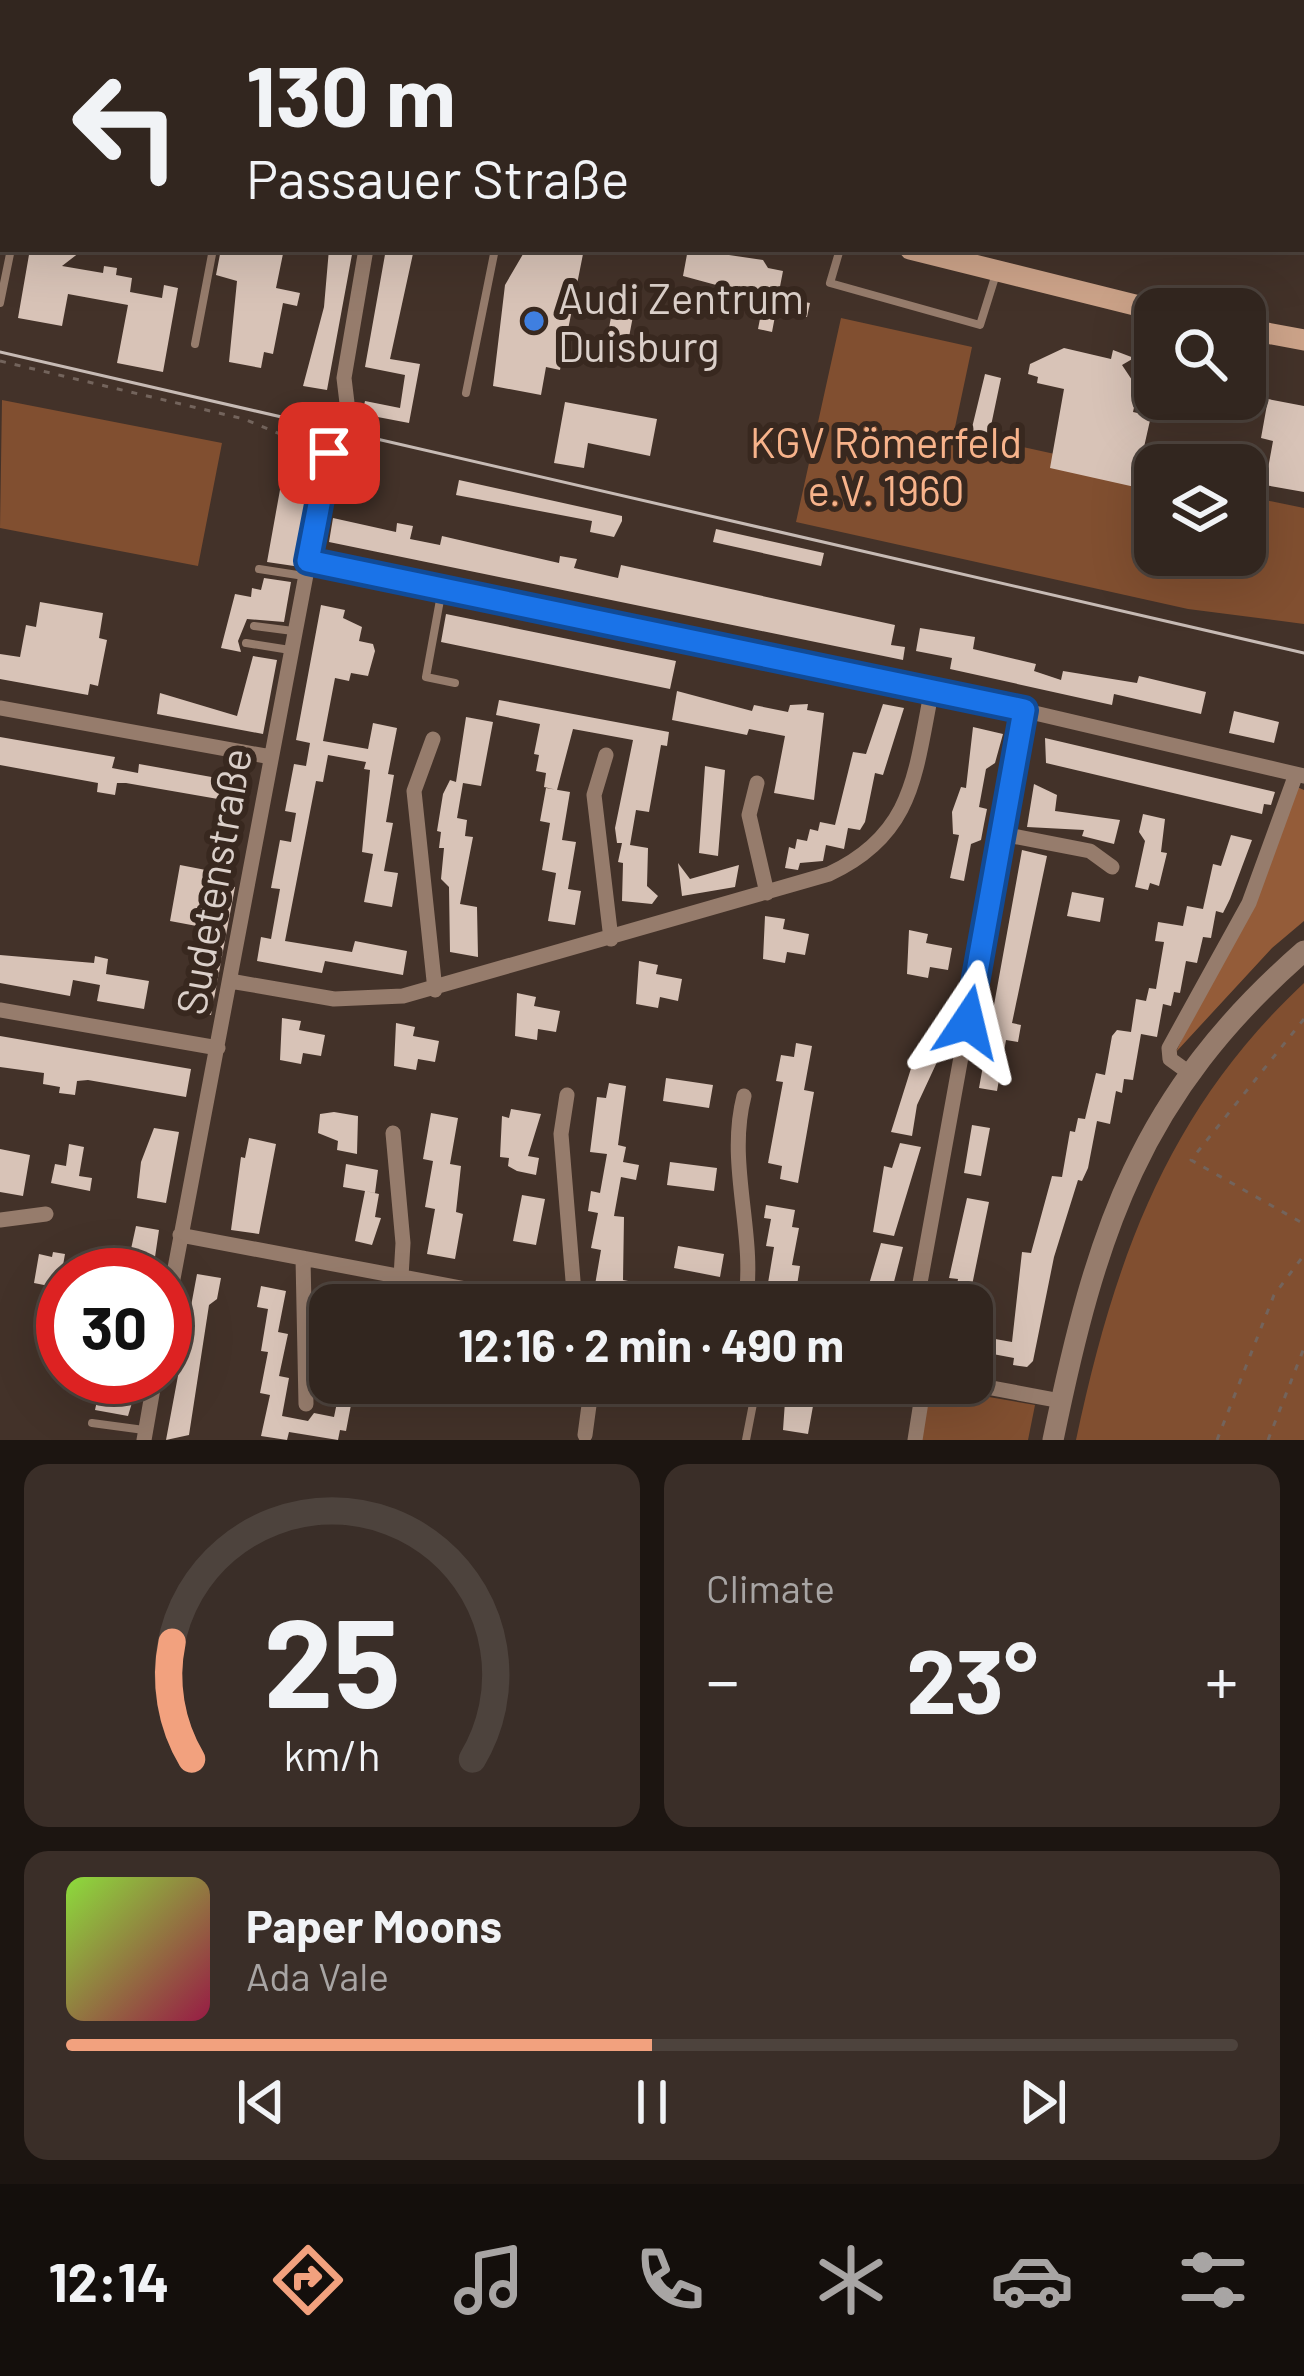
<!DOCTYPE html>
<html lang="en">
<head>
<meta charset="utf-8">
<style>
  body { margin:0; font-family:Barlow,sans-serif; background:#3a2e28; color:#f1f3f6; height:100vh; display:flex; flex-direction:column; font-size:45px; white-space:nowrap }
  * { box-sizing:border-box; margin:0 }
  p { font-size:39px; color:#a8a5a4 }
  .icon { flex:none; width:66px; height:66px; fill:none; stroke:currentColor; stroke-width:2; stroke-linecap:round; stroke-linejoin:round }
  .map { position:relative; height:1440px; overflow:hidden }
  .panel { display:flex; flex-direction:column; gap:24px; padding:24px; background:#1c1511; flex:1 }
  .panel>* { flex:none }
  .top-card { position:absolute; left:0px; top:0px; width:1305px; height:252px; box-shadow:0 12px 48px #0002,0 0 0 3px #4d433d; background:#32261f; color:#f1f3f6; overflow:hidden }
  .tools { position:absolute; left:1134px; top:288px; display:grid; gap:24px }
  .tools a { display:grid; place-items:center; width:132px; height:132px; border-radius:24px; background:#32261f; box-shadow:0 12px 48px #0002,0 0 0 3px #4d433d; font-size:60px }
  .speed { position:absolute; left:36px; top:1248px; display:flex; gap:24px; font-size:60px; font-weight:700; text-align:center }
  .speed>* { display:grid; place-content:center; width:156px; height:156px; border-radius:50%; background:#32261f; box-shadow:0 12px 48px #0002,0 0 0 3px #4d433d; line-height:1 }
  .speed .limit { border:18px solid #d22; background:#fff; color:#111 }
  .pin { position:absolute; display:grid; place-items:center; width:102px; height:102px; color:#fff; margin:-51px; border-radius:24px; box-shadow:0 6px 18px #0006 }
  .me { position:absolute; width:132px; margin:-66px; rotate:10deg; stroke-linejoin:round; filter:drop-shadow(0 0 9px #0008) }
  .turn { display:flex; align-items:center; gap:42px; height:252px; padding:0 48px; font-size:54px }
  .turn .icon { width:156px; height:156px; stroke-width:2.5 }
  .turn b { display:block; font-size:84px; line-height:102px }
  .big { font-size:90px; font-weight:700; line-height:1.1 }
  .panel .widget { flex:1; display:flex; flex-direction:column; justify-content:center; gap:18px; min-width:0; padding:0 42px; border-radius:24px; background:#3a2e28 }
  .panel .dial { align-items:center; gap:0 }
  .dial svg { height:312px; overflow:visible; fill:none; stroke:#4d433d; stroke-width:7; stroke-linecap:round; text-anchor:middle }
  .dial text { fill:#f1f3f6; stroke:none }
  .song { display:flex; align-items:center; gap:36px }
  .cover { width:144px; height:144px; border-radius:18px; background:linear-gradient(135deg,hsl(90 70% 55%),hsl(340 70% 35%)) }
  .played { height:12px; border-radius:6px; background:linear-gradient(90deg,#f2a17e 50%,#4d433d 50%) }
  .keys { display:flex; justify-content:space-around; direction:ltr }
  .heat { display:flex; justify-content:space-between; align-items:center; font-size:66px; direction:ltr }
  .panel .tiles { flex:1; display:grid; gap:24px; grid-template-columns:1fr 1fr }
  .widget:last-child { grid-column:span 2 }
  .trip { position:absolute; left:309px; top:1284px; width:684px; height:120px; border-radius:24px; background:#32261f; box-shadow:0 12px 48px #0002,0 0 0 3px #4d433d; font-weight:700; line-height:120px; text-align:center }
  .tabs { display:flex; height:192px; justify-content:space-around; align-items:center; background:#140f0c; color:#a8a5a4 }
  .tabs .icon { width:84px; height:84px }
  .tabs .on { color:#f2a17e }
  .tabs b { font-size:54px; color:#f1f3f6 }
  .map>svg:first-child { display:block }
  .green { fill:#814f30 }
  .forest { fill:#945c39 }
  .building { fill:#d8c3b7 }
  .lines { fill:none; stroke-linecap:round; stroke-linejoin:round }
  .path { stroke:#73645c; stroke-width:3; stroke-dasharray:6 9; stroke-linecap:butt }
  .service { stroke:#967c6c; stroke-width:8 }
  .minor { stroke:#967c6c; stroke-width:15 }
  .tertiary { stroke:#967c6c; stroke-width:21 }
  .secondary { stroke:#cca389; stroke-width:21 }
  .tram { stroke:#c7bbb5; stroke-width:3 }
  .route-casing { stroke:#114b97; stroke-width:30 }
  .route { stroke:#1a73e8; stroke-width:21 }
  .shop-dot { fill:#3f7fe0; stroke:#38281f; stroke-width:4.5 }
  .labels { text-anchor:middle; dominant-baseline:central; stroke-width:12; stroke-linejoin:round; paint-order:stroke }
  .poi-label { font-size:42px; fill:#dbd0ca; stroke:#38281f; text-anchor:start }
  .park-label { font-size:42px; fill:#f7b38b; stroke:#38281f }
  .street-label { font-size:42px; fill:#dbd0ca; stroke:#38281f }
</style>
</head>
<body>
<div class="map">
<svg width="1304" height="1440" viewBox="0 0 1304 1440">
  <rect width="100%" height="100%" fill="#433229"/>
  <path class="green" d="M841 318 972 347 954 432 1155 476V555H1245V496L1304 508V624L1188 609 796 522Z
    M2 400 222 443 198 566 0 528Z
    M1304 983V1440H1076C1114 1261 1167 1111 1304 983Z
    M931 1387 1035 1405 1028 1440H921Z"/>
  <path class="forest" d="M1297 787 1304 790V921L1272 948 1176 1052Z"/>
  <path class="building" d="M30 249H84L62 266 103 273 104 266 117 268 116 275 132 278 130 292 162 298 164 285 178 288 163 372 117 363 128 305 68 294 62 326 18 318Z
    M221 249H284L276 288 300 293 297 306 283 303 273 354 264 352 261 368 229 362 237 281 216 275Z
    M329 249H353L327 390 303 386 324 307Z
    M386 249H414L390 359 420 364 409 423 362 414 365 401 400 408 405 375 365 367Z
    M526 249H584L560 370 546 367 541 395 493 386 505 285Z
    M688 249 763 260 768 268 783 271 778 297 810 303 807 317 776 311 772 332 758 329 764 298 683 276Z
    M612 312 633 316 626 353 605 349Z
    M1064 348 1111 359 1113 350 1134 358 1122 365 1138 389 1133 412 1151 416 1135 487 1050 468 1064 389 1037 383 1038 377 1028 374 1030 364Z
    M985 374 1001 378 988 440 970 436Z
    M1268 399 1304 406V492L1265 485 1273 441 1261 438Z
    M565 402 657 419 650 456 588 443 584 468 554 463Z
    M285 462 313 467 294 566 267 562Z
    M459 480 622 516V521L614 537 590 532 592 521 456 495Z
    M333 518 396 532 397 523 413 526 410 539 440 545 442 536 559 563 560 556 577 559 574 568 618 578 621 565 895 625 891 645 905 647 903 660 329 542Z
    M716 529 824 553 821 566 713 542Z
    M264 578 291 582 284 622 247 619 238 641 241 652 221 648 235 594 251 597 252 588 261 590Z
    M40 602 103 613 99 638 107 640 98 686 90 684 88 695 0 679V654L20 657 26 625 36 627Z
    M321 605 345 610 343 618 362 627 359 641 373 644 375 651 368 676 351 673 349 681 335 678 323 741 368 749 373 723 397 728 388 774 394 775 386 822 393 823 384 871 398 873 392 907 364 902 373 854 362 852 370 770 364 769 366 762 328 755 323 782 316 781 285 941 352 952 355 941 407 951 403 975 325 961 322 973 257 961 261 937 271 939 280 889 271 888 280 840 291 842 296 813 285 811 294 764 306 766 310 743 296 740Z
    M446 614 676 661 670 689 441 642Z
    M920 628 975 637 973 649 1036 664 1034 671 1061 680 1063 671 1137 683 1139 676 1206 692 1201 714 1114 694 1112 705 950 669 952 658 916 651Z
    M253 656 277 660 263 734 157 714 160 693 237 716Z
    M677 691 752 711 754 705 788 712 790 705 808 704 807 710 824 713 814 800 774 793 785 736 749 729 747 735 672 720Z
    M499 700 669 732 667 746 661 745 649 812 636 810 630 845 648 848 647 886 658 896 652 904 622 901 623 863 618 862 622 843H617L615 828 633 740 573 729 557 790 544 787 546 773 536 771 539 755 534 754 540 724 496 715Z
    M883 704 904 708 883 775 875 773 865 822 860 830 848 828 844 849 826 845 823 861 800 863 798 870 785 868 789 847 795 849 797 839 807 841 810 829 818 831 820 822 835 825 853 752 866 754Z
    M1234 711 1279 722 1274 743 1229 733Z
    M466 717 493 722 481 786 463 783 457 818 467 820 465 836 473 837 460 904 477 907 478 957 450 952 449 887 441 879 444 848H439L441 832 437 831 443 794 450 780 456 782Z
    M973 727 1003 734 995 763 986 769 979 807 987 809 984 824 981 840 971 844 964 881 950 878 959 835 953 834 952 812 961 787 966 788Z
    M0 737 115 757 112 768 138 773 139 764 245 783 241 803 126 783H117L115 795 97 792 98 783 0 765Z
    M1045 738 1275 792 1271 805 1264 804 1262 814 1046 763Z
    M705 766 725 770 718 856 699 853Z
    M1034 784 1057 795 1055 811 1120 820 1114 844 1082 836 1084 830 1027 827Z
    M546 788 570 792 562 840 576 842 568 889 581 891 575 925 548 921 556 873 542 870 550 823 540 821Z
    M1143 814 1165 819 1161 852 1167 853 1159 886 1150 883 1148 890 1135 887 1145 841 1139 832Z
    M1231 835 1252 840 1230 899 1223 913 1216 911 1211 938 1203 937 1197 963 1186 961 1180 993 1174 992 1171 1006 1163 1004 1157 1037 1141 1034 1133 1080 1124 1079 1122 1093 1116 1091 1110 1124 1097 1121 1088 1168 1082 1181 1078 1180 1054 1257 1033 1361 1027 1367 1013 1365 1014 1358 982 1352 984 1337 1012 1342 1022 1252 1031 1253 1052 1176 1062 1177 1070 1131 1075 1132 1078 1118 1085 1119 1096 1073 1105 1075 1112 1036 1117 1030 1131 1032 1136 999 1146 1001 1149 988 1156 989 1164 942 1155 941 1158 922 1183 926 1187 906 1203 909 1213 864 1221 866Z
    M1022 850 1047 856 1012 1023 1021 1025 1018 1042 1006 1040 997 1091 979 1088Z
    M678 863 690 879 739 865 735 887 682 896Z
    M180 865 211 871 209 882 235 887 211 1015 192 1012 195 999 189 997 202 927 170 921Z
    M1072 892 1104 898 1100 922 1067 916Z
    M765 916 785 919 783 929 809 934 805 955 787 952 785 963 763 959Z
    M909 930 928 934 926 943 952 948 948 970 930 967 928 978 907 974Z
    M0 955 94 963 95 956 108 959 106 974 149 981 144 1009 97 1001 100 985 73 980 70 996 0 983Z
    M639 961 658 965 656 974 682 979 678 1001 660 997 658 1008 636 1004Z
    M517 993 536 997 534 1006 560 1011 556 1032 538 1029 537 1040 515 1036Z
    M282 1018 301 1021 299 1030 325 1035 321 1056 303 1053 301 1064 280 1060Z
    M396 1023 415 1027 413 1036 439 1041 435 1062 418 1059 416 1070 394 1066Z
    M0 1036 191 1069 186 1097 88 1080 77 1081 75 1095 59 1093 60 1087 43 1084 44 1073 0 1067Z
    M796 1043 812 1046 804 1090 814 1092 798 1183 780 1179 782 1166 768 1163 783 1082 776 1081 781 1055 794 1057Z
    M919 1043 939 1046 937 1062 917 1105 912 1136 891 1132Z
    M666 1078 713 1085 709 1108 663 1101Z
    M609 1083 626 1086 618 1145 626 1147 623 1162 639 1165 636 1180 621 1177 614 1216 624 1217 623 1280 649 1285 646 1300 603 1292 595 1285 601 1250 591 1248 598 1213 588 1211 591 1191 600 1193 607 1154 590 1152 597 1097 606 1098Z
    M511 1109 541 1114 528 1156 539 1158 536 1175 517 1171 508 1166 509 1158 500 1157 502 1116 509 1118Z
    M334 1112 358 1116 357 1154 337 1150 338 1141 318 1133 320 1114Z
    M431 1113 458 1118 450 1164 461 1166 456 1212 463 1214 455 1259 427 1254 435 1209 425 1207 433 1161 423 1159Z
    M972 1125 990 1128 981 1176 964 1173Z
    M154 1128 179 1132 166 1203 137 1198 141 1162Z
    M249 1138 276 1144 259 1234 231 1230 241 1157 245 1158Z
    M900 1143 921 1147 894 1236 873 1232 884 1166 892 1168Z
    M69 1144 84 1147 79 1176 92 1178 90 1191 51 1183 55 1164 66 1166Z
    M0 1149 30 1155 23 1196 0 1192Z
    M670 1162 717 1168 714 1191 667 1185Z
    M346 1164 378 1170 375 1193 365 1191 379 1194 375 1217 381 1218 372 1245 355 1241 365 1191 343 1187Z
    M522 1195 545 1199 536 1245 513 1241Z
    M967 1198 989 1202 968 1305H954L958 1279 949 1278Z
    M766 1205 795 1210 792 1227 799 1228 792 1265 800 1266 794 1305 765 1301 774 1247 766 1246 771 1219 764 1218Z
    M136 1226 159 1230 155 1257 144 1255 140 1274 126 1272Z
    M881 1243 903 1247 888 1305H863Z
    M678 1246 724 1254 720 1277 674 1268Z
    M53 1252 65 1254 59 1288 34 1283 39 1254 52 1257Z
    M197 1274 221 1278 217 1299 209 1305 189 1435 166 1440Z
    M261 1286 286 1291 278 1332 288 1334 279 1376 289 1378 282 1416 308 1421 314 1413 334 1417 341 1383 355 1384 346 1431 340 1430 338 1440 289 1432 287 1440 261 1436 270 1395 260 1393 268 1352 261 1351 268 1309 257 1307Z
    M102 1377 137 1386 128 1416 95 1410Z
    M786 1387 799 1389 797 1403 813 1406 808 1434 783 1430Z"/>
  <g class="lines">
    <path class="path" d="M1190 0 1192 3
      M1198 3 1200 0
      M0 361 244 419 316 449
      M320 443 300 434 306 405 333 406
      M1304 1019 1191 1160 1304 1224
      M1217 1440 1274 1295 1304 1255
      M1268 1440 1304 1348"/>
    <path class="service" d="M54 3 55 0
      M1031 3 1032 0
      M840 249 830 283 980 325 996 274
      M0 303 11 249
      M195 344 213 249
      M466 393 495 249
      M259 569 304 576
      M442 589 426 677 455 683
      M254 626 293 631
      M246 643 290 650
      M92 1423 144 1430
      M746 1440 757 1383"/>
    <path class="minor" d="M501 3 502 0
      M1144 3V0
      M1302 3V0
      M1302 207H1304
      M347 403 344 378 366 249
      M308 561 932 689 1304 776
      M0 708 271 757
      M433 739 414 791 435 990
      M606 755 594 795 611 939
      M757 783 749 815 767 893
      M1002 834 1090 851 1112 867
      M230 981 334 999 403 996 829 874C915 834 915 772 932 689
      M0 1010 218 1048
      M1188 1072 1170 1059 1169 1048 1249 903 1296 774
      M567 1095 561 1134 575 1305
      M744 1096C726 1166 757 1235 745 1305
      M393 1133 403 1243 401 1277
      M0 1220 46 1214
      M180 1235 551 1305
      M303 1258 306 1404
      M916 1305 1024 710
      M165 1321 329 453
      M965 1383 1061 1401
      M585 1435 592 1383
      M144 1440 155 1377
      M915 1440 924 1383"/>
    <path class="tertiary" d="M1053 1440C1096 1232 1139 1095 1304 951"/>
    <path class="secondary" d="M110 0 122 3
      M910 249 1155 310
      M1245 329 1304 340"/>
    <path class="tram" d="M0 352 1304 653"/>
  </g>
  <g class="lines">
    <defs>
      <path id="route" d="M329 453 308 561 1024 710 968 1022"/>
    </defs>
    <use href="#route" class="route-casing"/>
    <use href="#route" class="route"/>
  </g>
  <circle class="shop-dot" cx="534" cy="321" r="12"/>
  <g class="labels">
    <g class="poi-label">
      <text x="558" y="297">Audi Zentrum<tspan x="558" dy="48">Duisburg</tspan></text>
    </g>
    <g class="park-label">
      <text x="886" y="441">KGV Römerfeld<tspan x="886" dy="48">e.V. 1960</tspan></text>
    </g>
    <g class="street-label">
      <text transform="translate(212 881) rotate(-80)">Sudetenstraße</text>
    </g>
  </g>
</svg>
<div class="tools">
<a><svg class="icon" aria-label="search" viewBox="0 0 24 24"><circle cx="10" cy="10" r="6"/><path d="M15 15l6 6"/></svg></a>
<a><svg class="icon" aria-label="layers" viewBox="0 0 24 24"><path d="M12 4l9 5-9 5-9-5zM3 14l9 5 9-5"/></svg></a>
</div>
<div class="speed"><div class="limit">30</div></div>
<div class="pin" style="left:329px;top:453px;background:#d93025"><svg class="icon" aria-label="arrive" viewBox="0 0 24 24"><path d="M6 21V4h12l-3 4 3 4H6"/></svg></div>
<svg class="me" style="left:968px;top:1022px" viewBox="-20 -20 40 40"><path d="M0-17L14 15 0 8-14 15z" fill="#1a73e8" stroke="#fff" stroke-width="4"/></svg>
<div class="trip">12:16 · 2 min · 490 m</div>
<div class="top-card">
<div class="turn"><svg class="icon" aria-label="left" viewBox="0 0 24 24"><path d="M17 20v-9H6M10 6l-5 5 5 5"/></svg><div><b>130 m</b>Passauer Straße</div></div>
</div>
</div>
<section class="panel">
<div class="tiles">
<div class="widget dial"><svg viewBox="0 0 100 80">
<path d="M14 69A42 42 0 1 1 86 69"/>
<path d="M14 69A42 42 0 0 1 9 39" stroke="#f2a17e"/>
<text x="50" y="56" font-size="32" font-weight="700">25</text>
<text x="50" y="72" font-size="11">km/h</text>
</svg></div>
<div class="widget"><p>Climate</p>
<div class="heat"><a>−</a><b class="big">23°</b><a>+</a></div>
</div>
<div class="widget">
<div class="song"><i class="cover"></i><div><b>Paper Moons</b><p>Ada Vale</p></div></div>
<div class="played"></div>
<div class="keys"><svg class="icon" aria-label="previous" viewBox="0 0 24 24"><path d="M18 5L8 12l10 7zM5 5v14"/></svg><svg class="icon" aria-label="pause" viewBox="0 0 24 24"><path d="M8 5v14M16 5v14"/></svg><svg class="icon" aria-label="next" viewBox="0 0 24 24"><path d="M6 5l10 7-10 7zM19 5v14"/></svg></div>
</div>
</div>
</section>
<nav class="tabs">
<b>12:14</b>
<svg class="icon on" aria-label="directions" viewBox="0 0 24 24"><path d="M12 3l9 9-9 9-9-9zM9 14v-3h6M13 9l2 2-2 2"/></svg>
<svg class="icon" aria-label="music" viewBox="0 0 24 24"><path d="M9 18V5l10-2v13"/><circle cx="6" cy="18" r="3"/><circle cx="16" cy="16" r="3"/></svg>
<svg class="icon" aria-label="phone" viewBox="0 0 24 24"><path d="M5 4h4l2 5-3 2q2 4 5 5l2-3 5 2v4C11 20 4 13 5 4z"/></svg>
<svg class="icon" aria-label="climate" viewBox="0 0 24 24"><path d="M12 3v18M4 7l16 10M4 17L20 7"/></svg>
<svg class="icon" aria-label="car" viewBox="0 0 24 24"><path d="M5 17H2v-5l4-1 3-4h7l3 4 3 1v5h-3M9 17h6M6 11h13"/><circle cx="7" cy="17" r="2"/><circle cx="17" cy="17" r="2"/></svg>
<svg class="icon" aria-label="filters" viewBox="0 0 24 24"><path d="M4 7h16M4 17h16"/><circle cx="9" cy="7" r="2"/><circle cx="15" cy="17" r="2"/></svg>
</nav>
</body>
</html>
